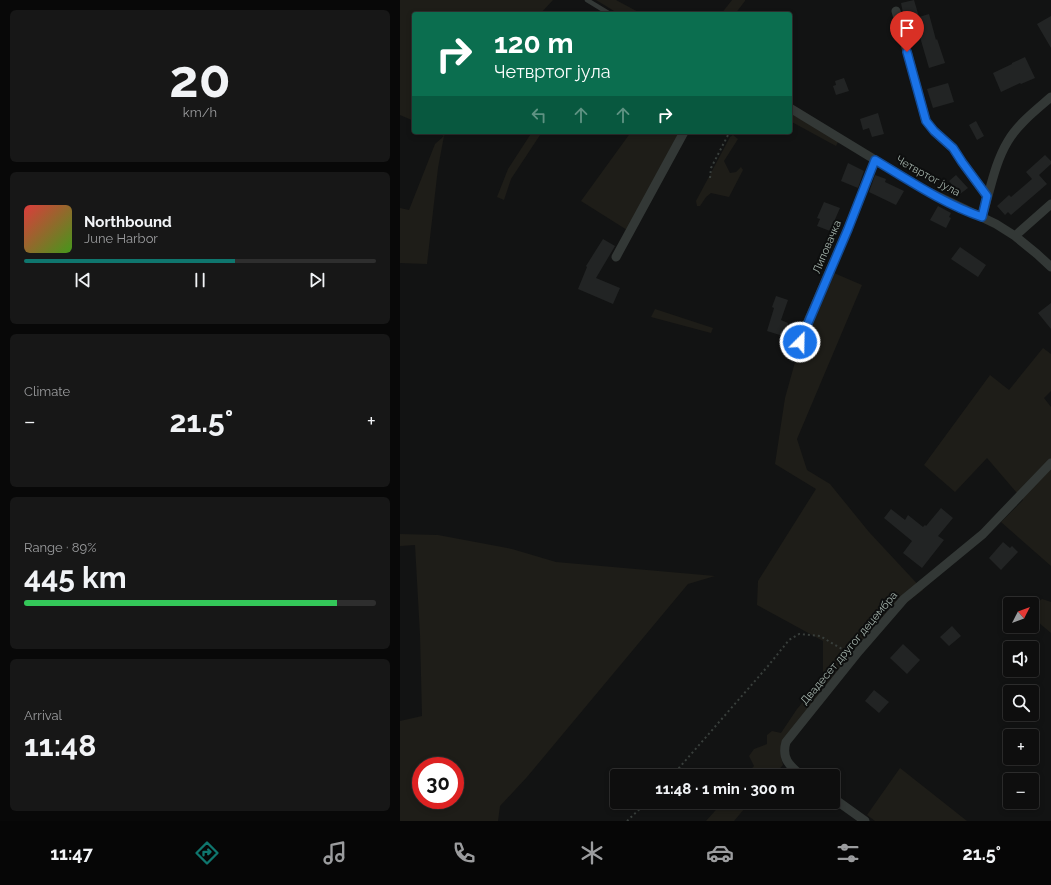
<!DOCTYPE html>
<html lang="en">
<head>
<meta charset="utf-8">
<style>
  body { margin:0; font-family:Raleway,sans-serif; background:#171717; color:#f1f3f6; height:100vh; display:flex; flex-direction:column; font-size:15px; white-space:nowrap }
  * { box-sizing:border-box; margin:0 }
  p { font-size:13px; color:#9b9c9e }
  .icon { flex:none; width:22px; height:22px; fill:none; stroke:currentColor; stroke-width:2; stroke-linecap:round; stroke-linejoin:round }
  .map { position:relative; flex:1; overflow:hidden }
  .side { display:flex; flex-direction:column; gap:10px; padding:10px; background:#080808; width:400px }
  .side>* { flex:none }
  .top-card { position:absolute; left:12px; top:12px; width:380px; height:122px; border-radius:4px; box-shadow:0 2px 6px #0003,0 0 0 1px #2e2e2e; background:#0b6e4f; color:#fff; overflow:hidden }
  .needle { width:26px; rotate:48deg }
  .tools { position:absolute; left:603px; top:597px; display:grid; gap:8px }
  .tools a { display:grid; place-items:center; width:36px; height:36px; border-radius:4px; background:#0e0e0e; box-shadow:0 2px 6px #0003,0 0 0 1px #2e2e2e; font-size:20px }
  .speed { position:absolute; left:12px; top:757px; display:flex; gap:8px; font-size:20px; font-weight:700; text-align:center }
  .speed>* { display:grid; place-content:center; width:52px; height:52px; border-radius:50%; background:#0e0e0e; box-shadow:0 2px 6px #0003,0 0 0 1px #2e2e2e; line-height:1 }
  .speed .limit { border:6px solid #d22; background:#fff; color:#111 }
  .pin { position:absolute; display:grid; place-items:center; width:34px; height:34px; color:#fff; margin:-41px -17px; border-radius:50% 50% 50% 0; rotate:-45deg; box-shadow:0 0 4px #0007 }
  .pin .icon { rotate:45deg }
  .me { position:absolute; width:44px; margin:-22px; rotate:23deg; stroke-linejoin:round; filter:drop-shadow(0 0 3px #0008) }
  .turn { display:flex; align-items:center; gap:14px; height:84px; padding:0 16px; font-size:18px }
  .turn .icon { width:52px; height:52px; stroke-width:2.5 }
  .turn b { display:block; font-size:28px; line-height:34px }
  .lanes { display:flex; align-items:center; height:38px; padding:0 16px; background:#0003; justify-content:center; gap:20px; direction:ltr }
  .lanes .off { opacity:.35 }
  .big { font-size:30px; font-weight:700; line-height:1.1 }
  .side .card { flex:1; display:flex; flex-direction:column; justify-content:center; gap:6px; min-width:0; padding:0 14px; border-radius:6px; background:#171717 }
  .side .dial { align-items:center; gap:0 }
  .dial b { font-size:52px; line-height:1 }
  .song { display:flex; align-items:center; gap:12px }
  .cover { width:48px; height:48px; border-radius:6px; background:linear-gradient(135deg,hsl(0 70% 55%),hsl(100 70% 35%)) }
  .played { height:4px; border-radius:2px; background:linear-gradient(90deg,#0f766e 60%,#2e2e2e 60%) }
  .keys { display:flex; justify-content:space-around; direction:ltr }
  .heat { display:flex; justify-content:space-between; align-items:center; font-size:22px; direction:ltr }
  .charge { height:6px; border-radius:3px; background:linear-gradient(90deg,#34c759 89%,#2e2e2e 0) }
  .trip { position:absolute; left:210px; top:769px; width:230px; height:40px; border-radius:4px; background:#0e0e0e; box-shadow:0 2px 6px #0003,0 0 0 1px #2e2e2e; font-weight:700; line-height:40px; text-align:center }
  .tab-bar { display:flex; height:64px; justify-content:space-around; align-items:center; background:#060606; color:#9b9c9e }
  .tab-bar .icon { width:28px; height:28px }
  .tab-bar .on { color:#0f766e }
  .tab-bar b { font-size:18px; color:#f1f3f6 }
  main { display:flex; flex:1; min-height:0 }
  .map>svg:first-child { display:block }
  .green { fill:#1e1d18; fill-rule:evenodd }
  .building { fill:#222424 }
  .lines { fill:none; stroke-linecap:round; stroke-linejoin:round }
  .path { stroke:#393f3c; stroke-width:2; stroke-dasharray:2 3; stroke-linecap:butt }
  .lane { stroke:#333836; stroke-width:4.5 }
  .street { stroke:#333836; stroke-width:9 }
  .route-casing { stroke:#114b97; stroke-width:10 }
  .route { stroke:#1a73e8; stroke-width:7 }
  .labels { text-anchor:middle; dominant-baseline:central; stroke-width:4; stroke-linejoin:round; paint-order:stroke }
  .street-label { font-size:11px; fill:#a4b3ab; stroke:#0d0e0e }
</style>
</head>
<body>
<main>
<section class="side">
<div class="card dial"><b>20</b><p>km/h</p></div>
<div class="card">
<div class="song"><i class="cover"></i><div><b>Northbound</b><p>June Harbor</p></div></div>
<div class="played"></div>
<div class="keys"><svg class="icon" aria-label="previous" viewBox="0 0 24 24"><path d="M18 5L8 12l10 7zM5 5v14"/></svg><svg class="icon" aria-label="pause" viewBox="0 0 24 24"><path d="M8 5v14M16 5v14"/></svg><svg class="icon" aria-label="next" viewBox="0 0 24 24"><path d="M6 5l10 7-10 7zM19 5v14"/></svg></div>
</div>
<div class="card"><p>Climate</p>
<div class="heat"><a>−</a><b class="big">21.5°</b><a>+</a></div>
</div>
<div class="card"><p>Range · 89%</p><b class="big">445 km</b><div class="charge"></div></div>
<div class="card"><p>Arrival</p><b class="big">11:48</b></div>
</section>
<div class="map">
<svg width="651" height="821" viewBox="0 0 651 821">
  <rect width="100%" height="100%" fill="#121313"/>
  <path class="green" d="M0 0H153L140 14H14V121L0 115Z
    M196 0H216L242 14H219Z
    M332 0H345V1L335 14H321Z
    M390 113 439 140 436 146 390 121Z
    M36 132H47L44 136 38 168 27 264 0 263V208L9 210 35 144 44 136Z
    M132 132H142L111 179 104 200 97 197 108 169Z
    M231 132H279L227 230 181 201Z
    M333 135 338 139 324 161 330 173 336 172 341 167 343 170 329 197 311 193 306 197 300 206H297L296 201 330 137Z
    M434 273 462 285 397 439 407 470 430 484 469 532 523 590 507 602 383 741 380 752 383 765 373 776H345L354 766 349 756 354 749 367 744V735L372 731 381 733 397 709 423 678V641L357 605 358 581 416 489 375 464 385 398 397 355Z
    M255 309 313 328 311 333 251 317Z
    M643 348 651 354V391L644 398 651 407V566L601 522 623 500 587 458 555 492 524 465 590 375 609 390Z
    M0 534 38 535 112 549 156 562 315 576 288 584 127 777 100 806 98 821H0V721L22 716 20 635 15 545 0 546ZM21 766H55V800H21Z
    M642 599 651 602V633L632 617V607Z
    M500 768 567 821H475L467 815Z
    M323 802H350L334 821H306Z"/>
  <path class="building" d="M514 0 519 17 529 14 536 40 537 39 545 63 529 68 520 37 513 38 506 12 503 13 501 3Z
    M651 16V48L637 24Z
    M625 57 635 78 621 84 620 83 601 92 593 73 612 64V63Z
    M444 78 449 91 436 95 433 86 436 85 435 81Z
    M548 83 554 102 533 108 527 89Z
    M478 113 484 134 472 137 469 128 463 130 460 119Z
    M576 121 584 136 577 140 569 125Z
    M645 155 651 161V164L639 175 647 184 611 215 608 212 605 215 597 206 609 195 611 197 632 179 626 172Z
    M448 163 464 171 458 188 441 181Z
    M475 175 486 179 485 182 504 191 496 205 469 192Z
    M556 175 568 188 560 194 549 181Z
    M424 202 440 208 430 231 417 226 420 219 417 218Z
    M538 206 551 213 549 217 551 218 546 228 530 220Z
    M203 239 215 246 196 278 220 288 213 304 178 289 187 267 186 266Z
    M560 247 586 265 578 277 551 259Z
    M376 296 388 300 381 320 388 323 383 336 367 331 374 308 372 307Z
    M651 303V329L638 313Z
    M541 508 553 518 538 536 544 540 522 568 503 553 512 541 484 518 491 509 505 520 508 515 523 527 525 525 526 526Z
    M603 542 610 548 612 546 618 552 601 570 589 558Z
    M552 626 561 636 549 646 540 637Z
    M503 644 520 660 507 674 490 658Z
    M474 690 489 702 479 713 465 701Z"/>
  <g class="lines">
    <path class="path" d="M310 178 311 168 328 135V132
      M272 776 368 666 389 640 399 634 420 636 447 652
      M227 821 247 802"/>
    <path class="lane" d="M187 0 210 14"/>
    <path class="street" d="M496 11 526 121 534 131 553 148 562 162 587 196
      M390 108 523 189 596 224 615 236 637 254 651 267
      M582 217C590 192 594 164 608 141 618 124 636 110 651 97
      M615 236 651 204
      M216 257 284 132
      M399 342 448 229 475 160
      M402 776C390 766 381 759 386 742L459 651 504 599 583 534 651 463
      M433 798 465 821"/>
  </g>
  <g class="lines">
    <defs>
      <path id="route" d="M400 342 448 229 475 160C510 181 544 204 582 217L587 196 562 162 553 148 534 131 526 121 507 52"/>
    </defs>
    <use href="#route" class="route-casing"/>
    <use href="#route" class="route"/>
  </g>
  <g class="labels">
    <g class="street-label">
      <text transform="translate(528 176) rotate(29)">Четвртог јула</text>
      <text transform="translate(427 247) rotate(-67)">Липовачка</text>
      <text transform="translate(449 648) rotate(-50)">Двадесет другог децембра</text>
    </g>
  </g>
</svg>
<div class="tools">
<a><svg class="needle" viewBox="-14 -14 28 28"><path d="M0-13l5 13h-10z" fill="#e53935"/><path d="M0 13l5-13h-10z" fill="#9b9c9e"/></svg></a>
<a><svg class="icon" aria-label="sound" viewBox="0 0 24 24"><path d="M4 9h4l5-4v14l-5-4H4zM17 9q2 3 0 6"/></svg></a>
<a><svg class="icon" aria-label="search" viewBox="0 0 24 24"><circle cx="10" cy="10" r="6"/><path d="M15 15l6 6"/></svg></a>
<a>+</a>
<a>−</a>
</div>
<div class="speed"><div class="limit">30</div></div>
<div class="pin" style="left:507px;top:52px;background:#d93025"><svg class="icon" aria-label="arrive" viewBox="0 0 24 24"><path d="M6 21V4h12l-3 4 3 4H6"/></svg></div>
<svg class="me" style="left:400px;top:342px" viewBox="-20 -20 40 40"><circle r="17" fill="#1a73e8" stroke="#fff" stroke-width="3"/><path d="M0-11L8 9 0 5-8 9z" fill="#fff"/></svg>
<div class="trip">11:48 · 1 min · 300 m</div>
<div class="top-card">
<div class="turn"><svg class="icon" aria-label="right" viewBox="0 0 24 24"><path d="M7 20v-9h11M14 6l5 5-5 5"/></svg><div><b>120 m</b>Четвртог јула</div></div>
<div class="lanes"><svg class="icon off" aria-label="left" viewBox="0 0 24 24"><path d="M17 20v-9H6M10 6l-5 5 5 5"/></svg><svg class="icon off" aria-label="ahead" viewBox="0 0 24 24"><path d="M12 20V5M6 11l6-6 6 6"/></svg><svg class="icon off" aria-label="ahead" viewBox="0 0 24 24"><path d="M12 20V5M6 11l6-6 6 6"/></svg><svg class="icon" aria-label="right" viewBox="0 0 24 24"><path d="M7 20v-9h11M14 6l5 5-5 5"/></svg></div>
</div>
</div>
</main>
<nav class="tab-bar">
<b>11:47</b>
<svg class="icon on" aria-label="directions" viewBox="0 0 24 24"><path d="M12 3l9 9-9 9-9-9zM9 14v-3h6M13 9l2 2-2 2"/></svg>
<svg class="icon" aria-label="music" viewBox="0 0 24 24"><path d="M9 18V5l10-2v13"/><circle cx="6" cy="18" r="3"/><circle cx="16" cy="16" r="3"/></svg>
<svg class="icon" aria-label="phone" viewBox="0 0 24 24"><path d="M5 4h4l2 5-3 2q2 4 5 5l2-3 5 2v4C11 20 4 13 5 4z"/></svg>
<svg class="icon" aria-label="climate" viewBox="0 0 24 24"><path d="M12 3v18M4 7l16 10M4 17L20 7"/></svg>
<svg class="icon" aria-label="car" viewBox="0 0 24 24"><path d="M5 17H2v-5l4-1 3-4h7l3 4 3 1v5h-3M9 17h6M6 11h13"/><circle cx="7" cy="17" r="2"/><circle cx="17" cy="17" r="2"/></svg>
<svg class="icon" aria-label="filters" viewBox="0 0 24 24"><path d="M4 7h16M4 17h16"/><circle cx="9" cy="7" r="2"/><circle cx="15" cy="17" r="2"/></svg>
<b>21.5°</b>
</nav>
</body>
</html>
